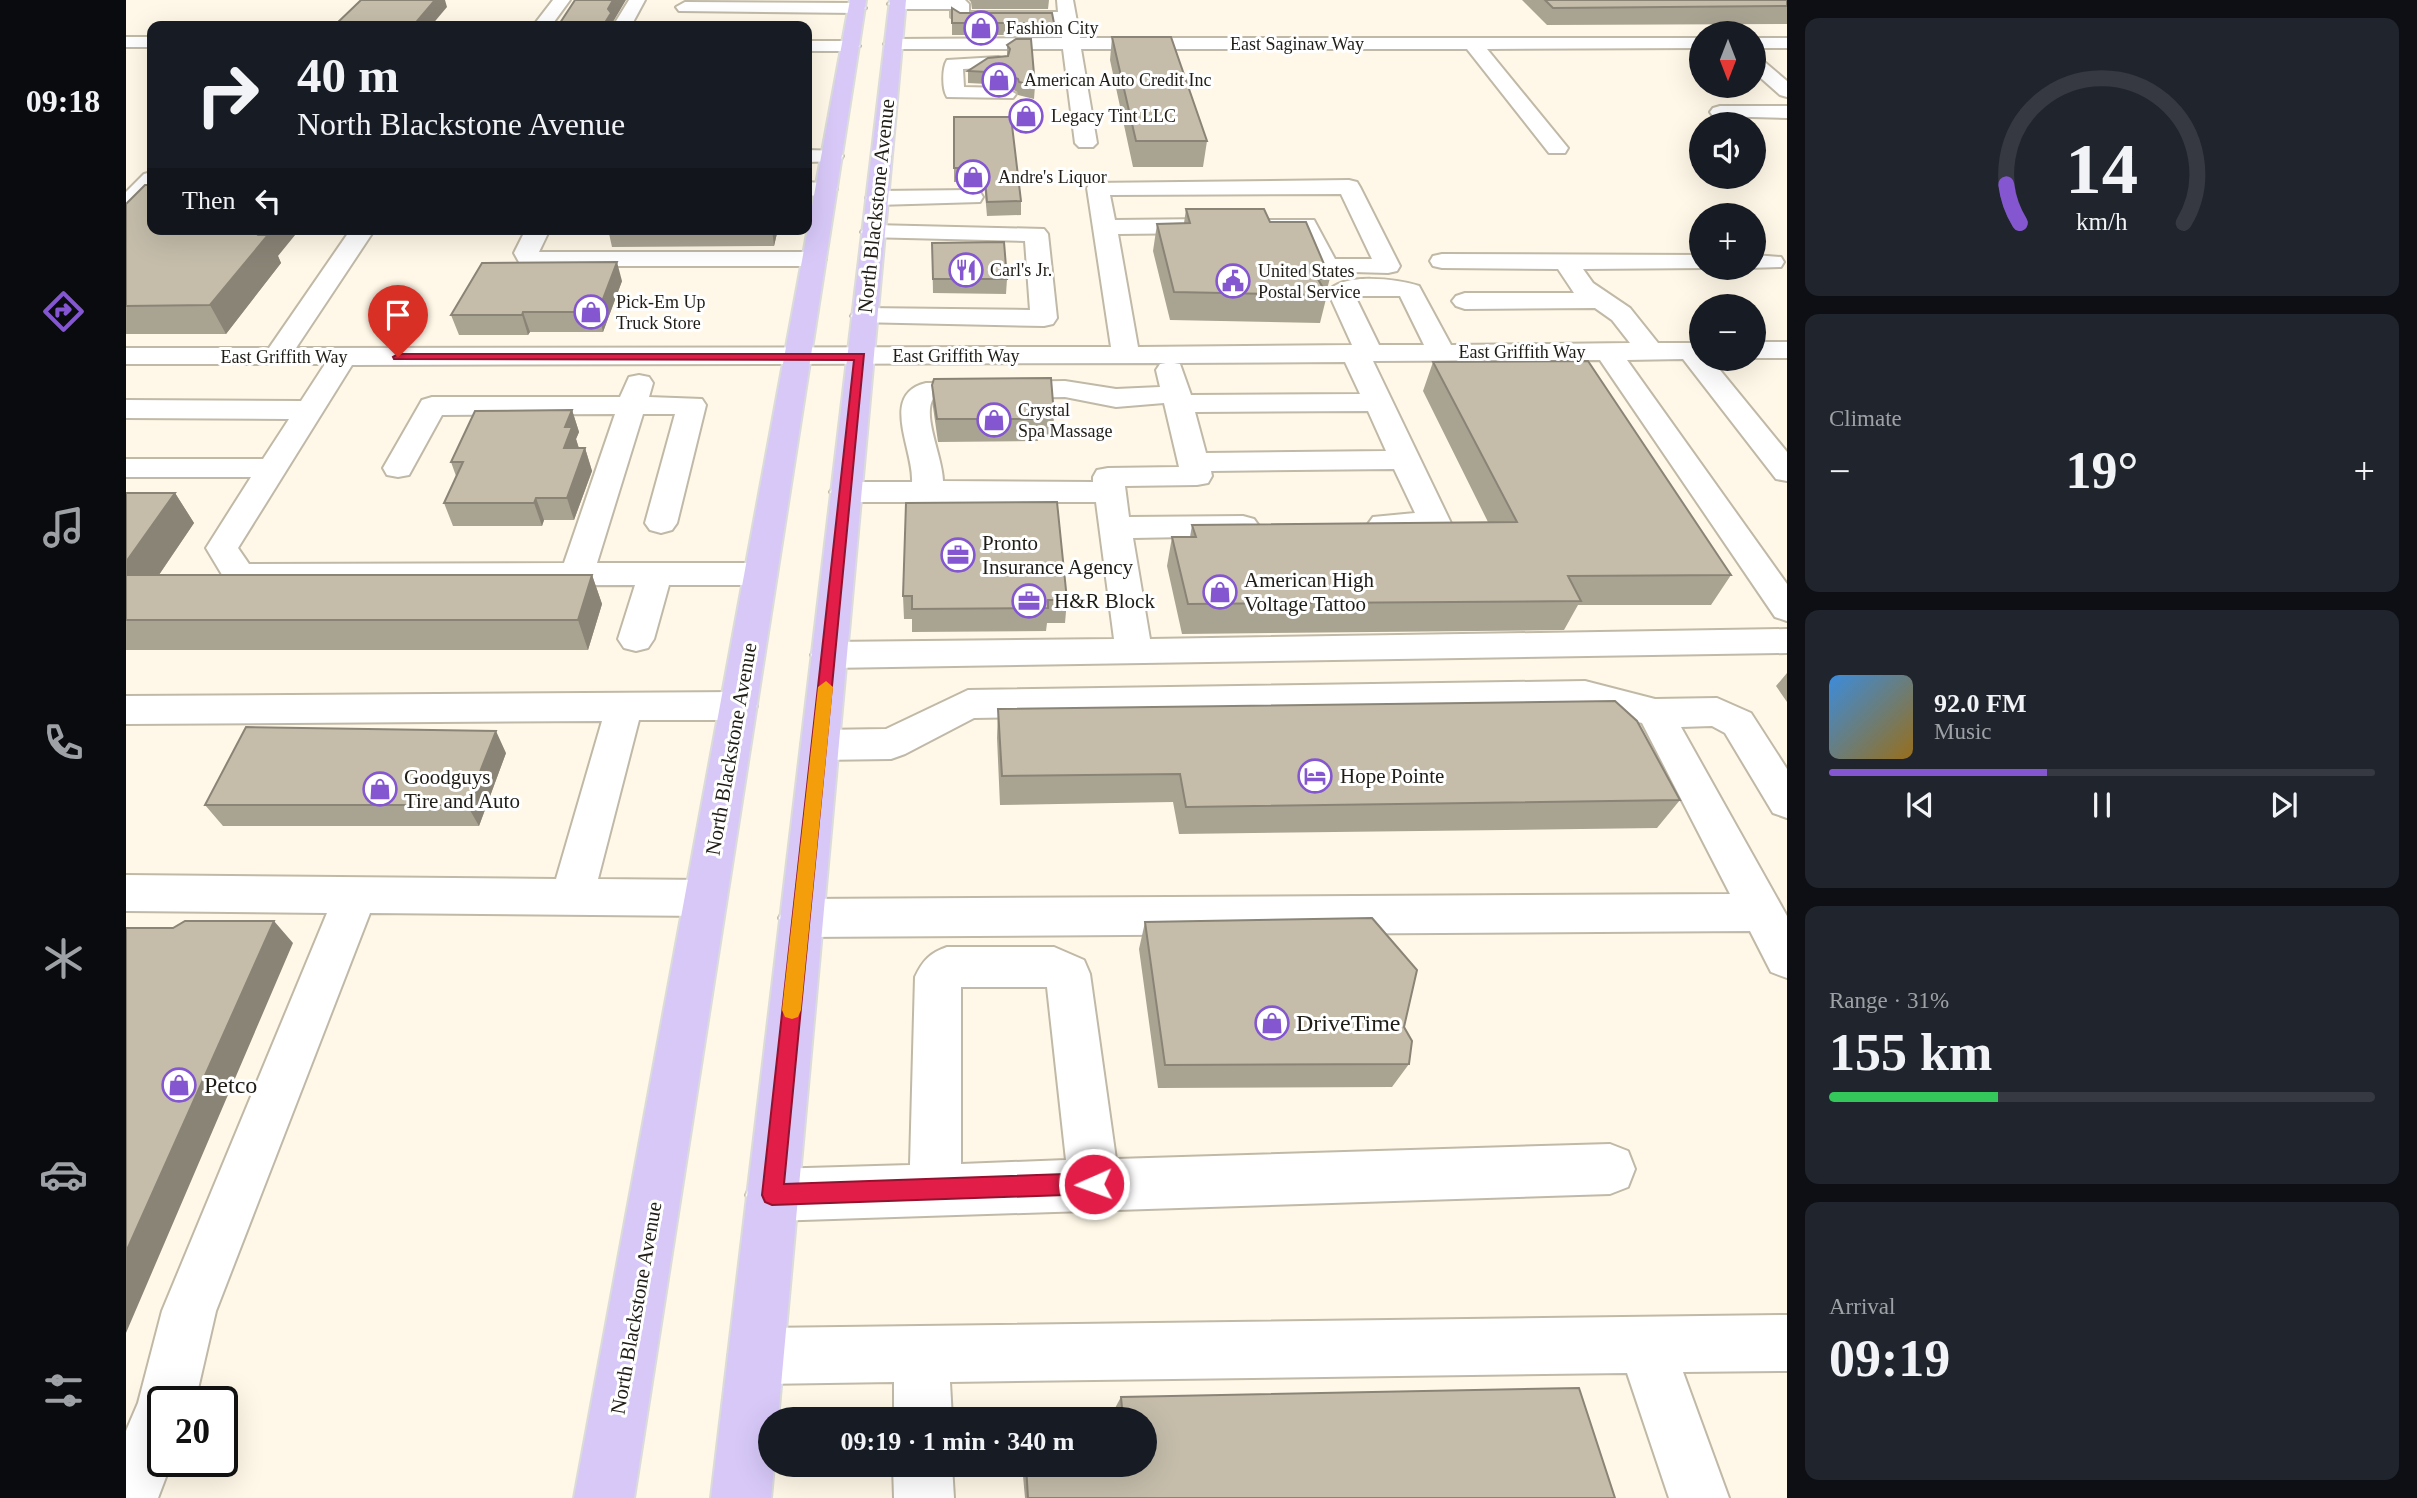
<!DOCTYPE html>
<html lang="en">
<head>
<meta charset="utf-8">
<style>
  body { margin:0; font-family:"Times New Roman",serif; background:#20242c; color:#f1f3f6; height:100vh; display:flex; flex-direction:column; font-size:26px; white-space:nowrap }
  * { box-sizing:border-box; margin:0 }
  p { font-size:23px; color:#9ea1a6 }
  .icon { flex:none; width:38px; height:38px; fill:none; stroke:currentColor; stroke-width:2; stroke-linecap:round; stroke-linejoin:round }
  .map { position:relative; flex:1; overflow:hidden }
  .side { display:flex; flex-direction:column; gap:18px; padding:18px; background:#0d0f14; width:630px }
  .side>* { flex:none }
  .guide { position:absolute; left:21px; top:21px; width:665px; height:214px; border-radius:14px; box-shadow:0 7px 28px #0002; background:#171b24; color:#f1f3f6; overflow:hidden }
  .needle { width:46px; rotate:180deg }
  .buttons { position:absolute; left:1563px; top:21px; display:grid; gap:14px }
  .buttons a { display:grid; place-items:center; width:77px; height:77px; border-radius:50%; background:#171b24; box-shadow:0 7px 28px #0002; font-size:35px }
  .speed { position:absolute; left:21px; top:1386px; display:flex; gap:14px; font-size:35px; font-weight:700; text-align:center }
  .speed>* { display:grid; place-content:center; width:91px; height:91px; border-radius:50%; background:#171b24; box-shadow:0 7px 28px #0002; line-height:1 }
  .speed .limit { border:4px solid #111; border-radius:10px; background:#fff; color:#111 }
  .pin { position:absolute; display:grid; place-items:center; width:60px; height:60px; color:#fff; margin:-72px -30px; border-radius:50% 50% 50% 0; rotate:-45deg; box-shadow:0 0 7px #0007 }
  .pin .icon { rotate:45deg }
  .me { position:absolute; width:77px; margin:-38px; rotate:268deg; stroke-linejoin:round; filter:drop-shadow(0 0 5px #0008) }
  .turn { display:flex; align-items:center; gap:24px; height:147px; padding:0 35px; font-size:32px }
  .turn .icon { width:91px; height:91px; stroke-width:2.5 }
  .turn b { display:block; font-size:49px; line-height:60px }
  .then { display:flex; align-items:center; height:66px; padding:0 35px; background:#0003; gap:14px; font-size:26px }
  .big { font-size:52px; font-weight:700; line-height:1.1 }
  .side .card { flex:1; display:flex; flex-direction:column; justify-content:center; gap:10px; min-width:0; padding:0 24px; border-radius:14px; background:#20242c }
  .side .dial { align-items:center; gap:0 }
  .dial svg { height:182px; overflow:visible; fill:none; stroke:#363941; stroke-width:7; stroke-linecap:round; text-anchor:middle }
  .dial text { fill:#f1f3f6; stroke:none }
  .song { display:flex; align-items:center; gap:21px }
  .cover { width:84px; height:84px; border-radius:10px; background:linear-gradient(135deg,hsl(210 70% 55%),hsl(40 70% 35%)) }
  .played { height:7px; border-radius:4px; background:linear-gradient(90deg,#8457d0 40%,#363941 40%) }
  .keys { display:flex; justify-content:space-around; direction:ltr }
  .heat { display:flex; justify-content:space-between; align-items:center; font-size:38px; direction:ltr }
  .charge { height:10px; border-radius:5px; background:linear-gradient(90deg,#34c759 31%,#363941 0) }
  .trip { position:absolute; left:632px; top:1407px; width:399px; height:70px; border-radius:35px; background:#171b24; box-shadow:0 7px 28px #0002; font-weight:700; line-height:70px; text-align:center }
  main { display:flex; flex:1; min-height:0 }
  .dock { display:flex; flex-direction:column; width:126px; justify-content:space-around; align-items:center; background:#090b0e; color:#9ea1a6 }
  .dock .icon { width:49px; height:49px }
  .dock .on { color:#8457d0 }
  .dock b { font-size:32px; color:#f1f3f6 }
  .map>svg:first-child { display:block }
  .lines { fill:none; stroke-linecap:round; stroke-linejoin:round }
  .minor-casing { stroke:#c1b9a7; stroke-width:4 }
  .major-casing { stroke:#dbdbda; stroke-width:4 }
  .minor { fill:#fff; fill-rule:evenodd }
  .major { fill:#d7c8f8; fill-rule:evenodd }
  .wall { fill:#a9a392 }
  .shaded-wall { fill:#8a8477 }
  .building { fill:#c5bdaa; stroke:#8a8477; stroke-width:2 }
  .route { fill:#e11d48; stroke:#92132f; stroke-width:2 }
  .slow { fill:#f59e0b }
  .labels { text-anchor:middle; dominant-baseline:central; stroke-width:6; stroke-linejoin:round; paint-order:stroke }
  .far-poi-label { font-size:18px; fill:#201d16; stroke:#fff; text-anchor:start }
  .far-street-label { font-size:18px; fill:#201d16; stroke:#fff }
  .street-label { font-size:21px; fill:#201d16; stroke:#fff }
  .poi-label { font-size:21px; fill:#201d16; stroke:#fff; text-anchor:start }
  .near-poi-label { font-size:24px; fill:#201d16; stroke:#fff; text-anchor:start }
</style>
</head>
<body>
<main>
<nav class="dock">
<b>09:18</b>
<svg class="icon on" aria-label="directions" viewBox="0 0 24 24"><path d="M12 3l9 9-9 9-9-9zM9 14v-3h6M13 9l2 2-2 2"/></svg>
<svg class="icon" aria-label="music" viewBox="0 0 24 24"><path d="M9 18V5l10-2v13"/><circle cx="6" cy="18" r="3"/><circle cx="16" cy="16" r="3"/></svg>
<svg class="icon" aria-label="phone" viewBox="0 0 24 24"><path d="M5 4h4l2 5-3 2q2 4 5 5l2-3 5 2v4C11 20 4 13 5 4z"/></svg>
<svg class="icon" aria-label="climate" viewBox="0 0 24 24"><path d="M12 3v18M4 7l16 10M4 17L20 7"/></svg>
<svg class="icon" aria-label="car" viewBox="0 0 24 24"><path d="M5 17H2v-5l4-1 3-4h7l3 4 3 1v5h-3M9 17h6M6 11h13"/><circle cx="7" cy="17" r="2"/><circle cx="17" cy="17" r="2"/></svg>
<svg class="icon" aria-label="filters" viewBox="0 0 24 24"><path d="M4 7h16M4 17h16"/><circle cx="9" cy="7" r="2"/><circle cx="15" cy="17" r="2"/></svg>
</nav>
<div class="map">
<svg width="1661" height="1498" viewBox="0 0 1661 1498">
  <rect width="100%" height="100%" fill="#fff8e8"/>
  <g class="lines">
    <defs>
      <path id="minor" d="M427 0H444L425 26H407Z
        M503 0H519L505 26H487Z
        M766 0H839L843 4V12H932L931 0H947L954 38H1575V48L1361 49 1442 148 1439 153H1423L1341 49H955L971 143 967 147H953L949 143 937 49H767L758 44 767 39 936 38 934 22H834L825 17V9H771L762 4Z
        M559 2 731 3 740 8 731 13 553 11 550 7Z
        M0 37H26V47H0Z
        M1628 38H1661V48H1628Z
        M681 41H725L734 46 725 51H681Z
        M872 57 879 59 881 63 879 67 837 69 838 87 880 88 890 94 887 98 821 97C816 89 816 68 821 60Z
        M1628 57 1635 59 1661 81V97L1654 95 1628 72Z
        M1594 106H1661V118L1587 116 1584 112 1587 108Z
        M681 150 714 151 717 156 714 161 681 162Z
        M26 172V191L8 209 0 211V192L18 174Z
        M1223 180 1231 182 1234 187 1274 266 1271 271 1262 273 1192 271 1172 232 1137 230 1133 225 1137 220H1188L1209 259H1246L1215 194 984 195 989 220 1081 219 1089 221 1093 226 1089 231 1081 233 992 234 1012 347 1226 345 1202 292C1216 272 1272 279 1293 286L1325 345 1504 343 1486 320 1469 308 1339 309 1330 306 1326 301 1330 296 1339 293H1448L1432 269 1316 268 1307 266 1304 261 1307 256 1316 254 1575 255V268H1581L1457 269 1467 283 1504 308 1532 343H1575V359H1585L1661 452V481L1650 479 1557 359 1501 360 1661 584V621L1649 617 1474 360 1247 361 1325 523 1320 530C1298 536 1269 537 1247 531L1242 524 1247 517 1289 513 1268 469 1085 471 1086 476 1082 483 1071 485 999 486 1003 517 1117 516 1128 519 1133 526 1128 533 1117 536 1007 538 1024 639 1661 629V653L703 668 690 664 685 655 690 646 703 642 988 639 970 502H720L709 499 704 492 709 485 720 482H786C788 450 753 394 800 383L939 381 990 389 1034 387 1030 370 1034 364 1040 363 226 365 112 548 123 564 438 563 489 414 316 415 283 475 272 477 261 475 257 468 296 400 306 397H494L503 377 513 375 523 377 527 383 523 397 576 399 580 405 551 523 546 530 535 533 524 530 519 523 549 414H517L471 563H634L646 566 651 574 646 582 634 585H543L528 639 522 648 510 651 498 648 492 639 509 585 113 586 101 583 80 548 125 477H0V459H137L163 419 0 418V400L175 401 199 364H0V348H143L225 229H249L170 348 985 347 961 188 964 183ZM1229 296H1274L1298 345H1253ZM1219 362 1234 394 1065 395 1054 364 1048 363ZM939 397 990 407 1038 403 1053 467 982 468 971 470 967 477V482L817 481C817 458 796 416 807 399ZM1242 411 1260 451 1080 453 1069 412Z
        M681 182 708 184 711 189 708 194 681 196Z
        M846 190 854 192 857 197 854 202 751 205 743 203 740 198 743 193 751 191Z
        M747 225 918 229 922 234 931 318 927 324 918 326 729 322 725 316 729 310 738 308 904 310 899 241 739 237 735 232 739 227Z
        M400 229H424L413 252H688L697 254 700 259 697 264 688 266H409L393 262 388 253Z
        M1628 255 1655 257 1658 262 1655 267 1622 268H1628Z
        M1628 342H1661V358H1628Z
        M1459 681 1529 699 1591 698 1625 713 1661 769V818L1647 813 1599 733 1586 726 1555 727 1661 916V978L1645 972 1624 931 675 937 660 931 653 918 660 905 675 899 1604 894 1516 723 1459 709 848 718 779 754 765 759 694 760 680 755 675 745 680 735 694 730 760 729 842 690Z
        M612 692 625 696 631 706 625 716 612 720H513L472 879 579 880 594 885 600 898 594 911 579 916 244 913 90 1311 69 1402H37V1461H46L32 1498H0V1431L12 1403 36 1311 201 913 0 911V875L430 879 476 721 0 724V696Z
        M821 947H928L958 960 964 974 990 1159 1484 1144 1502 1151 1509 1169 1502 1187 1484 1194 646 1221 628 1213 620 1195 628 1177 646 1169 784 1165 789 977C797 960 804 953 821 947ZM835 987H921L940 1160 835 1164Z
        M1661 1315V1371L1557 1372 1603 1498H1543L1501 1373 824 1382 826 1419H768V1382L630 1384 610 1376 602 1356 610 1336 630 1328Z
        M767 1465H826L828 1498H768Z"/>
      <path id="major" d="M724 0H740L508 1498H448Z
        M764 0H780L652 1419H644V1465H648L645 1498H585Z"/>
    </defs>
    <use href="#minor" class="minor-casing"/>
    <use href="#major" class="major-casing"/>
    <use href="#minor" class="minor"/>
    <use href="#major" class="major"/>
  </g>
  <path class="wall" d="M843 0H923L922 9H846L845 2Z
    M1396 0H1661V24L1421 25Z
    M826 8 834 13 928 23 927 35H826Z
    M986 37 1081 141 1077 167H1007L984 60Z
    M881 45 909 86 908 99 892 95 891 92 880 85 842 83V71L881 56Z
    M828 117 895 201V215L861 216 858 182H828Z
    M0 204 152 256 155 263 100 334H0Z
    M1060 209 1144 222 1204 278 1200 293 1201 295 1194 323 1044 320 1027 251 1031 224 1058 223Z
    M482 229H652L648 246 486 247Z
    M806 243 881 279 880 294 807 293Z
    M496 281 477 332H404L402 335H333L325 315Z
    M1307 362 1605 575 1585 605H1452L1438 630 1056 634 1041 566 1046 537H1064L1066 525 1362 522 1297 391Z
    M806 385 928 415 927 437H912V441L812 442 807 407Z
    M446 410 453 432 450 439 453 448H459L466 471 448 520H418L416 526H327L318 503 330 476 325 462Z
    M0 493H49L68 523 33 575H466L476 604 462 650H0Z
    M777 596 941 600 939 623H921L920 631 786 632V619H778Z
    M1661 673V702L1650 686Z
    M872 709 1554 800 1531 828 1053 834 1047 802 874 805 871 738Z
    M380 753 353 826H97L79 805Z
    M1019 922 1278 1027 1283 1064 1266 1087 1032 1088 1013 949Z
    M995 1397 1489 1498H899L896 1465H1018V1419H989L988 1410Z"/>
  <path class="shaded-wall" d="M309 0H319L321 7 305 26H287Z
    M487 0H500L487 22V26H477L482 9Z
    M139 229H174L152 256 155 263 100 334 84 305Z
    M646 229H652L648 246Z
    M491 262 496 281 477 332 472 312Z
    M397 312 404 332 402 335 396 315Z
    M446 410 453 432 450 439 453 449 438 448 439 427Z
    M459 448 466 471 448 520 441 498Z
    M49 493 68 523 13 604 0 587V562Z
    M410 498 418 520 416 526 408 503Z
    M466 575 476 604 462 650 452 620Z
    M370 731 380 753 353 826 341 805Z
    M148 921 167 943 0 1333V1252Z"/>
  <path class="building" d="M235 0H309L287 26H208Z
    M449 0H487L482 9 485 13 477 26H432Z
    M1419 0H1661V6L1427 8Z
    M826 8 834 13H926L928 23H826Z
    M986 37H1045L1081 141H1010Z
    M890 39H905L909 86 893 82 892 79 880 73 842 71 862 58 882 56 884 49 881 45Z
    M828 117H885L895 201 861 202 858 168H828Z
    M19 185H26V229H139L133 235H142L84 305 0 306V204Z
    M1060 209H1138L1144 222H1180L1204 278 1192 279 1201 295 1048 292 1031 224 1064 223Z
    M878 242 881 279H807L806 243Z
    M491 262 472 312H397L396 315H325L356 263Z
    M1462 361 1605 575 1442 576 1455 601 1062 604 1046 537H1070L1066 525 1391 522 1307 362Z
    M925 378 928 415H913L914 419H811L806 385 808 379Z
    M446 410 439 427H446L438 448H459L441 498H410L408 503H318L337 462H325L349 411Z
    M0 493H49L0 562Z
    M931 502 941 600H922V608L786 609V596H777L780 503Z
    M0 575H466L452 620H0Z
    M1489 701 1511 721 1554 800 1060 807 1054 774 876 776 872 709Z
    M120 727 370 731 341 805H79Z
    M1246 918 1291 970 1278 1027 1286 1041 1283 1064 1039 1065 1019 922Z
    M59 921H148L0 1252V928H47Z
    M1453 1388 1489 1498H902L900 1465H1018V1419H997L995 1397Z"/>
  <path class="route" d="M272 354H738L658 1184 968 1173 975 1176 978 1184 975 1191 968 1194 646 1205 639 1202 636 1195 728 360 268 359 267 357Z"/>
  <path class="slow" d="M700 681 707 687 675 1010 672 1017 666 1019 659 1017 656 1010 692 687Z"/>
  <defs>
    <symbol id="shop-ring" viewBox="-11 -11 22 22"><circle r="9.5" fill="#fff" stroke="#8457d0" stroke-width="1.5"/><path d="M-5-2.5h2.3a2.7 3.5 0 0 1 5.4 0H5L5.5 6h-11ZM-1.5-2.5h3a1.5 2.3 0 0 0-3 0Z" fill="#8457d0"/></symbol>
    <symbol id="restaurant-ring" viewBox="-11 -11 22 22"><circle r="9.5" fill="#fff" stroke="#8457d0" stroke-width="1.5"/><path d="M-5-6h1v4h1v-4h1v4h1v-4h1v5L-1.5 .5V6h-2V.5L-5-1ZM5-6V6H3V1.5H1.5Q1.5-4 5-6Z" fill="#8457d0"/></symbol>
    <symbol id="civic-ring" viewBox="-11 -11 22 22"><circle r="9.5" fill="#fff" stroke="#8457d0" stroke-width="1.5"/><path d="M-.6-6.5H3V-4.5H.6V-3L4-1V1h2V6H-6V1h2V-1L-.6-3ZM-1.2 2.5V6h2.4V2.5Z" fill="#8457d0"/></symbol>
    <symbol id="office-ring" viewBox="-11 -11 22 22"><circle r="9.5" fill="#fff" stroke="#8457d0" stroke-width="1.5"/><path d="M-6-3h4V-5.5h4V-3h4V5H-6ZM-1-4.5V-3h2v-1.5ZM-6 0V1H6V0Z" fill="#8457d0"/></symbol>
    <symbol id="hotel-ring" viewBox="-11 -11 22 22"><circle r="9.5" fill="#fff" stroke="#8457d0" stroke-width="1.5"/><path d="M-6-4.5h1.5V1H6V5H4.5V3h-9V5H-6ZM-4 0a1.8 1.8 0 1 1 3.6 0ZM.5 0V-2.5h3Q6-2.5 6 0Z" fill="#8457d0"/></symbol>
  </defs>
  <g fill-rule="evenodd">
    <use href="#shop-ring" x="836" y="9" width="38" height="38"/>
    <use href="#shop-ring" x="854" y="61" width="38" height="38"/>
    <use href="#shop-ring" x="881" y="97" width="38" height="38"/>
    <use href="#shop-ring" x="828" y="158" width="38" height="38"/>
    <use href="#restaurant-ring" x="821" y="251" width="38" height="38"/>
    <use href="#civic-ring" x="1088" y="262" width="38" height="38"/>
    <use href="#shop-ring" x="446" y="293" width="38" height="38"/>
    <use href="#shop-ring" x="849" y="401" width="38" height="38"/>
    <use href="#office-ring" x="813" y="536" width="38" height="38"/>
    <use href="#shop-ring" x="1075" y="573" width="38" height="38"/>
    <use href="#office-ring" x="884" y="582" width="38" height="38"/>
    <use href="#hotel-ring" x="1170" y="757" width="38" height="38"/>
    <use href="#shop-ring" x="235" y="770" width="38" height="38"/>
    <use href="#shop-ring" x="1127" y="1004" width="38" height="38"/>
    <use href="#shop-ring" x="34" y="1066" width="38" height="38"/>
  </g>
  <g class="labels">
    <g class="far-poi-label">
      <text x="880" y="28">Fashion City</text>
      <text x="898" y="80">American Auto Credit Inc</text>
      <text x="925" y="116">Legacy Tint LLC</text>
      <text x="872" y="177">Andre's Liquor</text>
      <text x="864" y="270">Carl's Jr.</text>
      <text x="1132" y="271">United States<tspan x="1132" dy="21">Postal Service</tspan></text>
      <text x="490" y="302">Pick-Em Up<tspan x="490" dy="21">Truck Store</tspan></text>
      <text x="892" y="410">Crystal<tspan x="892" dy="21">Spa Massage</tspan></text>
    </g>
    <g class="far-street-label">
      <text x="1171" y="44">East Saginaw Way</text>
      <text x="1396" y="352">East Griffith Way</text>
      <text x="830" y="356">East Griffith Way</text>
      <text x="158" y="357">East Griffith Way</text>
    </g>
    <g class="street-label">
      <text transform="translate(750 206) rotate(-84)">North Blackstone Avenue</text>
      <text transform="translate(605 749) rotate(-80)">North Blackstone Avenue</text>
      <text transform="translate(510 1308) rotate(-80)">North Blackstone Avenue</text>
    </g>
    <g class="poi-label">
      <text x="856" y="543">Pronto<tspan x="856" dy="24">Insurance Agency</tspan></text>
      <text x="1118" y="580">American High<tspan x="1118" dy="24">Voltage Tattoo</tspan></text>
      <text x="928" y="601">H&amp;R Block</text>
      <text x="1214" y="776">Hope Pointe</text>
      <text x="278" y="777">Goodguys<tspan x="278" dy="24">Tire and Auto</tspan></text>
    </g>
    <g class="near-poi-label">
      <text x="1170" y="1023">DriveTime</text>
      <text x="78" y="1085">Petco</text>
    </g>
  </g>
</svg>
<div class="buttons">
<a><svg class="needle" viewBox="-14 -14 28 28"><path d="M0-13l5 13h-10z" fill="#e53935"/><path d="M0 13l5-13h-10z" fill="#9ea1a6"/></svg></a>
<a><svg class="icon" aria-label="sound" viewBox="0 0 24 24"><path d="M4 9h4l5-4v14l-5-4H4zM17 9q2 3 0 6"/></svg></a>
<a>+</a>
<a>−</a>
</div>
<div class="speed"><div class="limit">20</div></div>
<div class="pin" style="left:272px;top:357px;background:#d93025"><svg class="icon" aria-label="arrive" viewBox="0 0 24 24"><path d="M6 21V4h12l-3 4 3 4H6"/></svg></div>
<svg class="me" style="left:968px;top:1184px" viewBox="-20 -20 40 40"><circle r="17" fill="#e11d48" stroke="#fff" stroke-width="3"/><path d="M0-11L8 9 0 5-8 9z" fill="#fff"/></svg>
<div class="trip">09:19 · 1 min · 340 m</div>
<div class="guide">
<div class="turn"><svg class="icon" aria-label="right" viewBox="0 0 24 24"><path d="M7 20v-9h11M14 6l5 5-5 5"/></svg><div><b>40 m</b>North Blackstone Avenue</div></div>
<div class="then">Then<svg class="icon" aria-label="left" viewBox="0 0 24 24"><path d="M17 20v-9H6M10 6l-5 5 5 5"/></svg></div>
</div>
</div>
<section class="side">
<div class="card dial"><svg viewBox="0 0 100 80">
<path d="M14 69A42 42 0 1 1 86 69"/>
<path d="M14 69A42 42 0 0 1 8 52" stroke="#8457d0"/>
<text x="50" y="56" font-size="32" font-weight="700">14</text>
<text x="50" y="72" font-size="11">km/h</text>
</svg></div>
<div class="card"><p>Climate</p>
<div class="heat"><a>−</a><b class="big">19°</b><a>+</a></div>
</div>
<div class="card">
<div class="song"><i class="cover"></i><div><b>92.0 FM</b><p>Music</p></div></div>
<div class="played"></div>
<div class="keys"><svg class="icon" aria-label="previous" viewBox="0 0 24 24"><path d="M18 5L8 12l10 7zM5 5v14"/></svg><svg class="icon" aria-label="pause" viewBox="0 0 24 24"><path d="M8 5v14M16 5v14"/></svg><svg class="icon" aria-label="next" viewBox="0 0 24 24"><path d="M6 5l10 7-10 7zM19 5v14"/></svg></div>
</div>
<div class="card"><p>Range · 31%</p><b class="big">155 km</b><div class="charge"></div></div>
<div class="card"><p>Arrival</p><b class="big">09:19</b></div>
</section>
</main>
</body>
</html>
